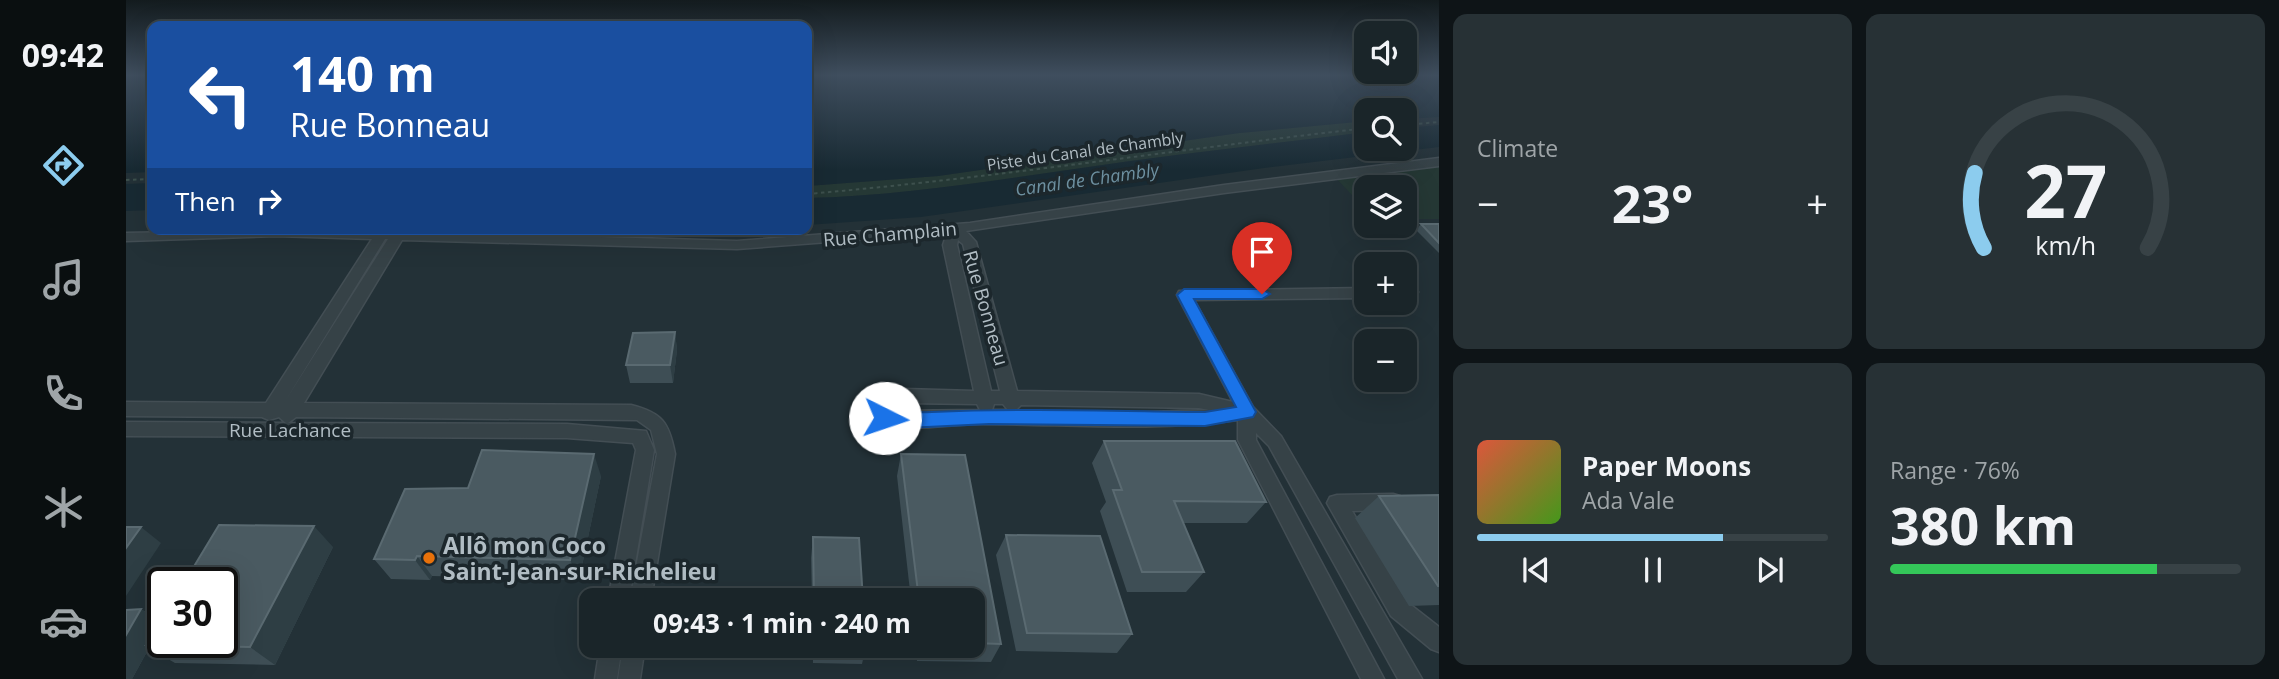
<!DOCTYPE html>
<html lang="en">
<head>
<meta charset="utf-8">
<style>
  body { margin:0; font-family:"Open Sans",sans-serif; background:#273135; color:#f1f3f6; height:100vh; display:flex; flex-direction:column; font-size:26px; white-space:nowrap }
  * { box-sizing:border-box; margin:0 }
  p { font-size:23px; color:#9fa5a8 }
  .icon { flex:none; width:38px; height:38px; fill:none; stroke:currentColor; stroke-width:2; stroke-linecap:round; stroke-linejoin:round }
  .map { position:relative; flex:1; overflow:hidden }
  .sheet { display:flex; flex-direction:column; gap:14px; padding:14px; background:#0e1417; width:840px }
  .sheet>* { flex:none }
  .top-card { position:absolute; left:21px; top:21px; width:665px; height:214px; border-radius:14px; box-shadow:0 7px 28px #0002,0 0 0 2px #384246; background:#1a4fa0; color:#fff; overflow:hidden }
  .fabs { position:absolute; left:1228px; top:21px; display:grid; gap:14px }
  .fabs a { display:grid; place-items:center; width:63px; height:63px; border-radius:14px; background:#1a2529; box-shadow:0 7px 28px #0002,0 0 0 2px #384246; font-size:35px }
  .speed { position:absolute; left:21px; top:567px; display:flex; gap:14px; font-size:35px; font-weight:700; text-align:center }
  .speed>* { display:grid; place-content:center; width:91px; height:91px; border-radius:50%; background:#1a2529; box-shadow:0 7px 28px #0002,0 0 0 2px #384246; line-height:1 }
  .speed .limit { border:4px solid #111; border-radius:10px; background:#fff; color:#111 }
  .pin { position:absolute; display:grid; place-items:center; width:60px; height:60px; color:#fff; margin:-72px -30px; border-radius:50% 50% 50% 0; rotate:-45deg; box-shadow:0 0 7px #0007 }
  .pin .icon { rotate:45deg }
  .me { position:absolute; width:77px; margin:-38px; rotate:94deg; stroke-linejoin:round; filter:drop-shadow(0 0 5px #0008) }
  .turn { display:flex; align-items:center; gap:24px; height:147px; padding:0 28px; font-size:32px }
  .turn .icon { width:91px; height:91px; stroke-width:2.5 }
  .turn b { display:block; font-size:49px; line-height:60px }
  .then { display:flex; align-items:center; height:66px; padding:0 28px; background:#0003; gap:14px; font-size:26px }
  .big { font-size:52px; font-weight:700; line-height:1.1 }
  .sheet .widget { flex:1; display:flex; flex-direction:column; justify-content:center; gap:10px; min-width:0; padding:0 24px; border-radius:14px; background:#273135 }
  .sheet .dial { align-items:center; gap:0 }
  .dial svg { height:182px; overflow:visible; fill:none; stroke:#384246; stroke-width:7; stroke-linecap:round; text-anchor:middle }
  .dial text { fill:#f1f3f6; stroke:none }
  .song { display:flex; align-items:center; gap:21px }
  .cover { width:84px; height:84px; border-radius:10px; background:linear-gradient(135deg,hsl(10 70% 55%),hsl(100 70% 35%)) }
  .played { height:7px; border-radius:4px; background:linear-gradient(90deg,#8cccee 70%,#384246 70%) }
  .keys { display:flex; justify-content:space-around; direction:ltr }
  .heat { display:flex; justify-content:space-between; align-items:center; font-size:38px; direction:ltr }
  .charge { height:10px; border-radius:5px; background:linear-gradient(90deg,#34c759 76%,#384246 0) }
  .sheet .tiles { flex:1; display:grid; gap:14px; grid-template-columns:repeat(2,1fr) }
  .trip { position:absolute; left:453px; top:588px; width:406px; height:70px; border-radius:14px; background:#1a2529; box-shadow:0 7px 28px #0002,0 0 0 2px #384246; font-weight:700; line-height:70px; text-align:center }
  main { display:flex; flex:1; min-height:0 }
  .menu { display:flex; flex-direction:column; width:126px; justify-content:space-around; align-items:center; background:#0a0f10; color:#9fa5a8 }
  .menu .icon { width:49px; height:49px }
  .menu .selected { color:#8cccee }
  .menu b { font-size:32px; color:#f1f3f6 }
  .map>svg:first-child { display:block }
  .green { fill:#253835 }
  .water { fill:#182a33 }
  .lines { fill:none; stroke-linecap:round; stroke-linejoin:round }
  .minor-casing { stroke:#434e54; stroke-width:3 }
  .path { stroke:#3d504d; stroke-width:2; stroke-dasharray:3.5 3.5; stroke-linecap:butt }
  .minor { fill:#364247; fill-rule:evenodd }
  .wall { fill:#3e4e55 }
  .shaded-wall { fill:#2e3e44 }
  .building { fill:#4a5a61; stroke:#5a6a71; stroke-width:2 }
  .route { fill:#1a73e8; stroke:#114b97; stroke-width:2 }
  .food-dot { fill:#e8710a; stroke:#1c272c; stroke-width:2.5 }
  .labels { text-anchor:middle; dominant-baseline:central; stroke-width:7; stroke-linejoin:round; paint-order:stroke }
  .far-street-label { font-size:16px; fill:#b1bdc4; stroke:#1c272c }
  .far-water-label { font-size:18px; font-style:italic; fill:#6d90a0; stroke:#1c272c }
  .street-label { font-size:19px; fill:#b1bdc4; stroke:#1c272c }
  .near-poi-label { font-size:23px; font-weight:bold; fill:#b1bdc4; stroke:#1c272c; text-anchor:start }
</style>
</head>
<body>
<main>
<nav class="menu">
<b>09:42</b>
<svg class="icon selected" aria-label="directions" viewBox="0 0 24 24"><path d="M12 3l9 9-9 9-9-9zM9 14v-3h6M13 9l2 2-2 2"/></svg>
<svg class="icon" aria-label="music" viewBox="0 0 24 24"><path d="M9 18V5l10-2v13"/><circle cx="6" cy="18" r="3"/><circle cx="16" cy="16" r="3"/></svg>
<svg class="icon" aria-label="phone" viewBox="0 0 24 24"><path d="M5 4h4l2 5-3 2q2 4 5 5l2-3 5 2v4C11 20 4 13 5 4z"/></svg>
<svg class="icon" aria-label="climate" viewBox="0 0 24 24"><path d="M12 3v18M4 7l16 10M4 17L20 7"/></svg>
<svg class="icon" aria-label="car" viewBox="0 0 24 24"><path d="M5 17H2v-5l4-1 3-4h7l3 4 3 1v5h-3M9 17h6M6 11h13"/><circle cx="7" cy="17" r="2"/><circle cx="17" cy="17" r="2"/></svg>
</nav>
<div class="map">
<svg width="1313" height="679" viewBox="0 0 1313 679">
  <rect width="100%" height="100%" fill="#233137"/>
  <path class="green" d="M1241 121V132C1146 144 1050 154 956 168 864 181 773 196 681 198V186L812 176 1113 133Z
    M1313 162V219H1279V187H1241V211L1207 175Z"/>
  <path class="water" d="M0 75H26V172L0 173Z
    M681 75H1313V117L1279 119V110H1241V121L1113 133 812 176 681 186Z
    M1313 125V147L1138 168 795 217 681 225V198C773 196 864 181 956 168 1050 154 1146 144 1241 132V149H1279V128Z
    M26 183V210L0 211V184Z"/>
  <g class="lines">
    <defs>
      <path id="minor" d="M1313 158V166L1098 193 840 231 850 242 891 391 1073 394 1107 402 1051 295 1053 291 1241 288V298L1068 300 1127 407 1155 436 1296 679H1272L1143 446 1130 433V440L1258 679H1235L1112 440V420C1026 432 941 424 855 424 822 424 784 433 753 423L744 409 749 396 778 389 848 391 817 245 821 233 611 249 276 240 178 403 505 405C536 413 543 422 549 454L525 600H504L531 454 525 430 511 420 170 417 162 423 441 424 520 431 528 450 503 600H482L510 450 507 443 441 438 0 436V422L160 423 153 417 143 420 136 417 0 416V402L140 403 246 239 150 236 0 241V233L201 229 611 241 844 223 1098 185ZM259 239H262L158 403ZM832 240 837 244 874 391H865L831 245ZM778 403 851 404 854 410 764 411 762 408ZM868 404H877L882 410H866ZM895 405 1073 408 1083 410 994 413 889 411Z
        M1279 287 1290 288 1292 292 1290 296 1279 297Z
        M1267 494 1274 496 1277 502 1274 508 1267 510 1226 511 1281 602 1313 627V652L1305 649 1265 616 1201 503 1204 497 1211 495Z
        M474 646H496L491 679H469Z
        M497 646H519L514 679H492Z"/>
    </defs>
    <use href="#minor" class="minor-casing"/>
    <path class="path" d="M1279 125 1313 122
      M0 180 26 179
      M681 194C868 178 1054 149 1241 128"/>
    <use href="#minor" class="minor"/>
  </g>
  <path class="wall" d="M1295 224H1313V253L1290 230Z
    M549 332 551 350 547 383H504L500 365Z
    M978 441 1140 502 1121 523H1057L1078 572 1060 592H1001L974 511 980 502 966 463Z
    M775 454 875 644 865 662 791 661 790 646H847V600H785L771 476Z
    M475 476 453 580 306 576 304 580 265 579 248 559 342 488Z
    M1313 495V605L1283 606 1229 518 1253 496Z
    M880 535 1006 634 991 653 890 651 870 555Z
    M687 537 737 600H686L685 558Z
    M207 547 149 665 49 663 23 648 6 679H0L15 609 34 622Z
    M687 646H740L736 664 687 663Z"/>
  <path class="shaded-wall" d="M549 332 551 350 547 383 544 365Z
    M468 454 475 476 453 580 444 560Z
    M188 526 207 547 149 665 124 647Z
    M15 527 35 543 0 596V548Z
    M291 556 306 576 304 580 289 560Z
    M15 609 36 624 20 645 23 648 6 679H0V635Z"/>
  <path class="building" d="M1295 224H1313V243Z
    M549 332 544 365H500L507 333Z
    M978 441H1109L1140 502 1048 501 1078 572H1016L987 490H996Z
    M356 450 468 454 444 560 291 556 289 560 248 559 279 489 342 488Z
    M775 454 839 455 875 644 847 643V600H793Z
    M1313 495V586H1312L1253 496Z
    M93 525 188 526 124 647 20 645 37 617V642H96V583H58Z
    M0 527H15L0 548Z
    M880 535 974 536 1006 634 901 633Z
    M687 537 733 538 737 600H688Z
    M15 609 0 635V610Z"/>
  <linearGradient id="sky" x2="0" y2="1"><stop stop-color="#131b1e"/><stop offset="0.44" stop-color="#3f4e5e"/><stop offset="1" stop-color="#3f4e5e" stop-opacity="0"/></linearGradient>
  <rect width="1313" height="170" fill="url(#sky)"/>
  <path class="route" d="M1058 289H1136L1144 294 1136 299H1068L1130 412 1127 417 1079 426 863 424 780 428 753 423 750 418 753 413C765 409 791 413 806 412 897 408 988 411 1079 412L1110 407 1051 295Z"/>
  <circle class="food-dot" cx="303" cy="558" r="7"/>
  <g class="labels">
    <g class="far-street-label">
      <text transform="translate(959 151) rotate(-8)">Piste du Canal de Chambly</text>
    </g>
    <g class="far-water-label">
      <text transform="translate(961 179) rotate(-8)">Canal de Chambly</text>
    </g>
    <g class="street-label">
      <text transform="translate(764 234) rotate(-5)">Rue Champlain</text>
      <text transform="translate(860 308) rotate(74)">Rue Bonneau</text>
      <text x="164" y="430">Rue Lachance</text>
    </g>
    <g class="near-poi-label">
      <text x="317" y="545">Allô mon Coco<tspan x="317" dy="26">Saint-Jean-sur-Richelieu</tspan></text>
    </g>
  </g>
</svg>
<div class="fabs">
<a><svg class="icon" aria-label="sound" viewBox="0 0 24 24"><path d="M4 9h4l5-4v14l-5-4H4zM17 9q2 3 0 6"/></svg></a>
<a><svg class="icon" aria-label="search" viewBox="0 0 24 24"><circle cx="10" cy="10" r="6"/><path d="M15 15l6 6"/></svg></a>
<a><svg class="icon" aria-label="layers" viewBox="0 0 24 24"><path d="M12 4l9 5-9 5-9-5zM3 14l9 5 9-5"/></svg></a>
<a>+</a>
<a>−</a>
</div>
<div class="speed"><div class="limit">30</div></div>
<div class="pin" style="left:1136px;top:294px;background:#d93025"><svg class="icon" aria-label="arrive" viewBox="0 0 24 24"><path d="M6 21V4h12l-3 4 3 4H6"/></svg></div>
<svg class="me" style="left:759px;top:418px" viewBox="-20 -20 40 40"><circle r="19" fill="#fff"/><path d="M0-13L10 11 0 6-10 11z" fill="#1a73e8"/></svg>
<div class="trip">09:43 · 1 min · 240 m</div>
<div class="top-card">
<div class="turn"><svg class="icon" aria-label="left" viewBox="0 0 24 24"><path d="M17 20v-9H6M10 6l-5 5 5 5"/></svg><div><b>140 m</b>Rue Bonneau</div></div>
<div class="then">Then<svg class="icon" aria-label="right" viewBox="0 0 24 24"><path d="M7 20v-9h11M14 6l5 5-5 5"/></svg></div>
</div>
</div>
<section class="sheet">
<div class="tiles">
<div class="widget"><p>Climate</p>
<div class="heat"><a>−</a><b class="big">23°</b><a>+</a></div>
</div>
<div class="widget dial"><svg viewBox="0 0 100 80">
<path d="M14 69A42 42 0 1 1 86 69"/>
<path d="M14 69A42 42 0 0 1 10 36" stroke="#8cccee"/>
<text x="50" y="56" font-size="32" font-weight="700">27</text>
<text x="50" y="72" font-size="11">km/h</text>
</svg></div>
<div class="widget">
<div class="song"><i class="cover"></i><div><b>Paper Moons</b><p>Ada Vale</p></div></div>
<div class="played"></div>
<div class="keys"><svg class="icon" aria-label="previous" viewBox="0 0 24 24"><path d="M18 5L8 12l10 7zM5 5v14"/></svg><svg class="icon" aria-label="pause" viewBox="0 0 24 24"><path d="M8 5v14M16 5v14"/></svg><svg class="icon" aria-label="next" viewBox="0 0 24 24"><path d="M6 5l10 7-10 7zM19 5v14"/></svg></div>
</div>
<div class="widget"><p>Range · 76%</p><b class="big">380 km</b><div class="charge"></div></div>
</div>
</section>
</main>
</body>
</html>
